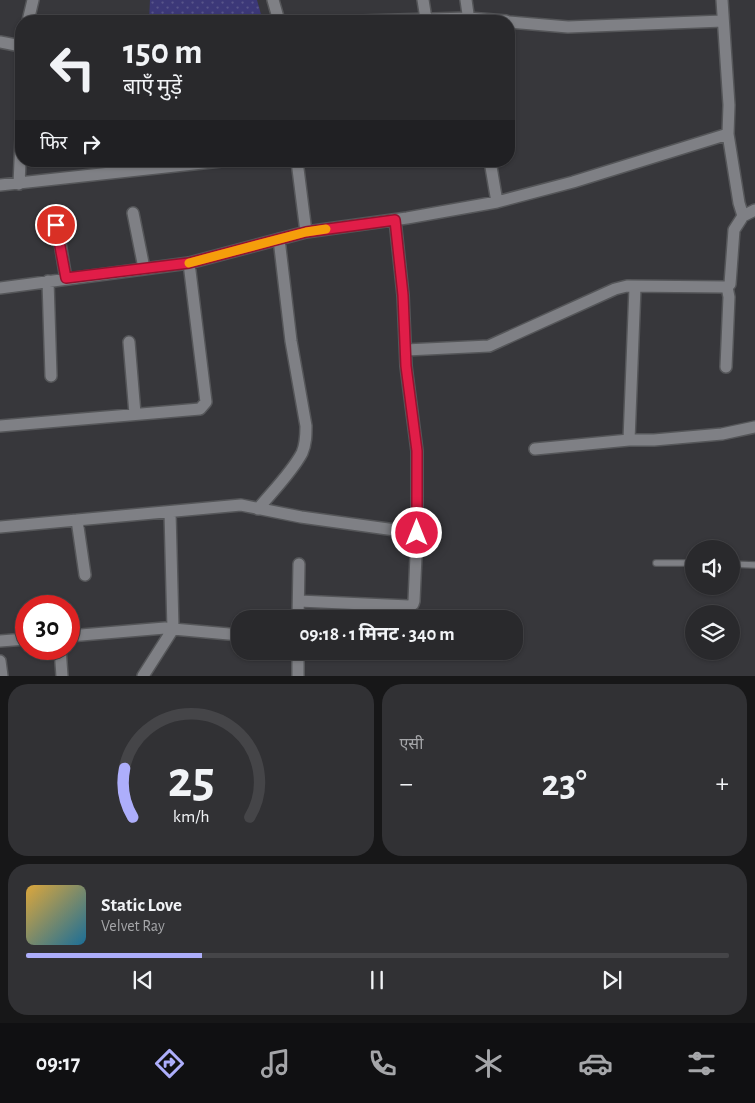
<!DOCTYPE html>
<html lang="hi">
<head>
<meta charset="utf-8">
<style>
  body { margin:0; font-family:"Alegreya Sans","Noto Sans Devanagari",sans-serif; background:#313134; color:#f1f3f6; height:100vh; display:flex; flex-direction:column; font-size:19px; white-space:nowrap }
  * { box-sizing:border-box; margin:0 }
  p { font-size:16px; color:#a5a6a9 }
  .icon { flex:none; width:28px; height:28px; fill:none; stroke:currentColor; stroke-width:2; stroke-linecap:round; stroke-linejoin:round }
  .map { position:relative; height:676px; overflow:hidden }
  .side { display:flex; flex-direction:column; gap:8px; padding:8px; background:#171718; flex:1 }
  .side>* { flex:none }
  .banner { position:absolute; left:15px; top:15px; width:500px; height:152px; border-radius:20px; box-shadow:0 1px 4px #0004,0 0 0 1px #454548; background:#29292c; color:#f1f3f6; overflow:hidden }
  .controls { position:absolute; left:685px; top:540px; display:grid; gap:10px }
  .controls a { display:grid; place-items:center; width:55px; height:55px; border-radius:50%; background:#29292c; box-shadow:0 1px 4px #0004,0 0 0 1px #454548; font-size:25px }
  .speed { position:absolute; left:15px; top:595px; display:flex; gap:10px; font-size:25px; font-weight:700; text-align:center }
  .speed>* { display:grid; place-content:center; width:65px; height:65px; border-radius:50%; background:#29292c; box-shadow:0 1px 4px #0004,0 0 0 1px #454548; line-height:1 }
  .speed .limit { border:8px solid #d22; background:#fff; color:#111 }
  .pin { position:absolute; display:grid; place-items:center; width:42px; height:42px; color:#fff; margin:-21px; border:2px solid #fff; border-radius:50%; box-shadow:0 1px 5px #0007 }
  .me { position:absolute; width:55px; margin:-28px; rotate:0deg; stroke-linejoin:round; filter:drop-shadow(0 0 4px #0008) }
  .turn { display:flex; align-items:center; gap:18px; height:105px; padding:0 25px; font-size:22px }
  .turn .icon { width:65px; height:65px; stroke-width:2.5 }
  .turn b { display:block; font-size:35px; line-height:42px }
  .then { display:flex; align-items:center; height:48px; padding:0 25px; background:#0003; gap:10px; font-size:19px }
  .big { font-size:38px; font-weight:700; line-height:1.1 }
  .side .tile { flex:1; display:flex; flex-direction:column; justify-content:center; gap:8px; min-width:0; padding:0 18px; border-radius:20px; background:#313134 }
  .side .dial { align-items:center; gap:0 }
  .dial svg { height:130px; overflow:visible; fill:none; stroke:#454548; stroke-width:7; stroke-linecap:round; text-anchor:middle }
  .dial text { fill:#f1f3f6; stroke:none }
  .song { display:flex; align-items:center; gap:15px }
  .cover { width:60px; height:60px; border-radius:8px; background:linear-gradient(135deg,hsl(40 70% 55%),hsl(200 70% 35%)) }
  .played { height:5px; border-radius:2px; background:linear-gradient(90deg,#adaefb 25%,#454548 25%) }
  .keys { display:flex; justify-content:space-around; direction:ltr }
  .heat { display:flex; justify-content:space-between; align-items:center; font-size:28px; direction:ltr }
  .side .tiles { flex:1; display:grid; gap:8px; grid-template-columns:1fr 1fr }
  .tile:last-child { grid-column:span 2 }
  .trip { position:absolute; left:231px; top:610px; width:292px; height:50px; border-radius:20px; background:#29292c; box-shadow:0 1px 4px #0004,0 0 0 1px #454548; font-weight:700; line-height:50px; text-align:center }
  .tab-bar { display:flex; height:80px; justify-content:space-around; align-items:center; background:#101012; color:#a5a6a9 }
  .tab-bar .icon { width:35px; height:35px }
  .tab-bar .selected { color:#adaefb }
  .tab-bar b { font-size:22px; color:#f1f3f6 }
  .map>svg:first-child { display:block }
  .green { fill:url(#green-dots) }
  .lines { fill:none; stroke-linecap:round; stroke-linejoin:round }
  .service-casing { stroke:#555659; stroke-width:8 }
  .minor-casing { stroke:#555659; stroke-width:14 }
  .service { stroke:#7f8085; stroke-width:5.5 }
  .minor { stroke:#7f8085; stroke-width:11 }
  .route-casing { stroke:#92132f; stroke-width:12 }
  .route { stroke:#e11d48; stroke-width:9 }
  .slow { stroke:#f59e0b; stroke-width:9 }
</style>
</head>
<body>
<div class="map">
<svg width="755" height="676" viewBox="0 0 755 676">
  <defs>
    <pattern id="green-dots" width="8" height="8" patternUnits="userSpaceOnUse" patternTransform="scale(1.25)"><rect width="8" height="8" fill="#3c3878"/><path d="M2 2h.1M6 6h.1" fill="none" stroke="#58558b" stroke-width="1.8" stroke-linecap="round"/></pattern>
  </defs>
  <rect width="100%" height="100%" fill="#37373b"/>
  <path class="green" d="M150 0H257L262 18 225 21H149Z"/>
  <g class="lines">
    <defs>
      <path id="service" d="M656 563H694
        M731 564 755 565"/>
      <path id="minor" d="M273 0 279 21
        M423 0 426 19
        M466 0 469 21
        M722 0 729 105 728 134 739 203 743 216
        M28 21 33 0
        M264 21 278 20
        M363 21 468 18 506 21
        M509 22 568 27 723 21
        M0 42 21 46
        M297 161 306 232
        M490 161 497 202
        M19 184 21 139
        M0 185 221 161
        M133 213 144 268
        M57 225 66 279
        M48 281 51 376
        M0 288 189 263 306 232 407 218 497 202 573 182 728 134
        M129 342 135 414
        M406 350 489 346 615 289 627 286 727 287 730 284 734 230 743 216 755 210
        M726 367 729 297 727 287
        M0 426 200 409 206 402 189 263
        M629 440 635 287
        M535 449 629 440H654L722 434 755 427
        M258 509C272 492 292 472 302 453 306 444 306 435 306 426L291 341 279 239
        M170 512 173 629 240 635
        M77 520 85 575
        M0 527 241 505 301 517 417 533
        M299 601 409 606 413 604 414 601 417 533V451L406 366 403 295 395 220
        M298 619 299 564
        M69 636 165 628 173 629 143 676
        M0 641 26 639
        M60 649 62 676
        M0 661 2 676
        M298 676V651"/>
    </defs>
    <use href="#service" class="service-casing"/>
    <use href="#minor" class="minor-casing"/>
    <use href="#service" class="service"/>
    <use href="#minor" class="minor"/>
  </g>
  <g class="lines">
    <defs>
      <path id="route" d="M56 225 66 278 189 263 306 232 395 220 403 295 406 366 417 451V533"/>
    </defs>
    <use href="#route" class="route-casing"/>
    <use href="#route" class="route"/>
    <path class="slow" d="M189 263 306 232 326 229"/>
  </g>
</svg>
<div class="controls">
<a><svg class="icon" aria-label="sound" viewBox="0 0 24 24"><path d="M4 9h4l5-4v14l-5-4H4zM17 9q2 3 0 6"/></svg></a>
<a><svg class="icon" aria-label="layers" viewBox="0 0 24 24"><path d="M12 4l9 5-9 5-9-5zM3 14l9 5 9-5"/></svg></a>
</div>
<div class="speed"><div class="limit">30</div></div>
<div class="pin" style="left:56px;top:225px;background:#d93025"><svg class="icon" aria-label="arrive" viewBox="0 0 24 24"><path d="M6 21V4h12l-3 4 3 4H6"/></svg></div>
<svg class="me" style="left:417px;top:533px" viewBox="-20 -20 40 40"><circle r="17" fill="#e11d48" stroke="#fff" stroke-width="3"/><path d="M0-11L8 9 0 5-8 9z" fill="#fff"/></svg>
<div class="trip">09:18 · 1 मिनट · 340 m</div>
<div class="banner">
<div class="turn"><svg class="icon" aria-label="left" viewBox="0 0 24 24"><path d="M17 20v-9H6M10 6l-5 5 5 5"/></svg><div><b>150 m</b>बाएँ मुड़ें</div></div>
<div class="then">फिर<svg class="icon" aria-label="right" viewBox="0 0 24 24"><path d="M7 20v-9h11M14 6l5 5-5 5"/></svg></div>
</div>
</div>
<section class="side">
<div class="tiles">
<div class="tile dial"><svg viewBox="0 0 100 80">
<path d="M14 69A42 42 0 1 1 86 69"/>
<path d="M14 69A42 42 0 0 1 9 39" stroke="#adaefb"/>
<text x="50" y="56" font-size="32" font-weight="700">25</text>
<text x="50" y="72" font-size="11">km/h</text>
</svg></div>
<div class="tile"><p>एसी</p>
<div class="heat"><a>−</a><b class="big">23°</b><a>+</a></div>
</div>
<div class="tile">
<div class="song"><i class="cover"></i><div><b>Static Love</b><p>Velvet Ray</p></div></div>
<div class="played"></div>
<div class="keys"><svg class="icon" aria-label="previous" viewBox="0 0 24 24"><path d="M18 5L8 12l10 7zM5 5v14"/></svg><svg class="icon" aria-label="pause" viewBox="0 0 24 24"><path d="M8 5v14M16 5v14"/></svg><svg class="icon" aria-label="next" viewBox="0 0 24 24"><path d="M6 5l10 7-10 7zM19 5v14"/></svg></div>
</div>
</div>
</section>
<nav class="tab-bar">
<b>09:17</b>
<svg class="icon selected" aria-label="directions" viewBox="0 0 24 24"><path d="M12 3l9 9-9 9-9-9zM9 14v-3h6M13 9l2 2-2 2"/></svg>
<svg class="icon" aria-label="music" viewBox="0 0 24 24"><path d="M9 18V5l10-2v13"/><circle cx="6" cy="18" r="3"/><circle cx="16" cy="16" r="3"/></svg>
<svg class="icon" aria-label="phone" viewBox="0 0 24 24"><path d="M5 4h4l2 5-3 2q2 4 5 5l2-3 5 2v4C11 20 4 13 5 4z"/></svg>
<svg class="icon" aria-label="climate" viewBox="0 0 24 24"><path d="M12 3v18M4 7l16 10M4 17L20 7"/></svg>
<svg class="icon" aria-label="car" viewBox="0 0 24 24"><path d="M5 17H2v-5l4-1 3-4h7l3 4 3 1v5h-3M9 17h6M6 11h13"/><circle cx="7" cy="17" r="2"/><circle cx="17" cy="17" r="2"/></svg>
<svg class="icon" aria-label="filters" viewBox="0 0 24 24"><path d="M4 7h16M4 17h16"/><circle cx="9" cy="7" r="2"/><circle cx="15" cy="17" r="2"/></svg>
</nav>
</body>
</html>
